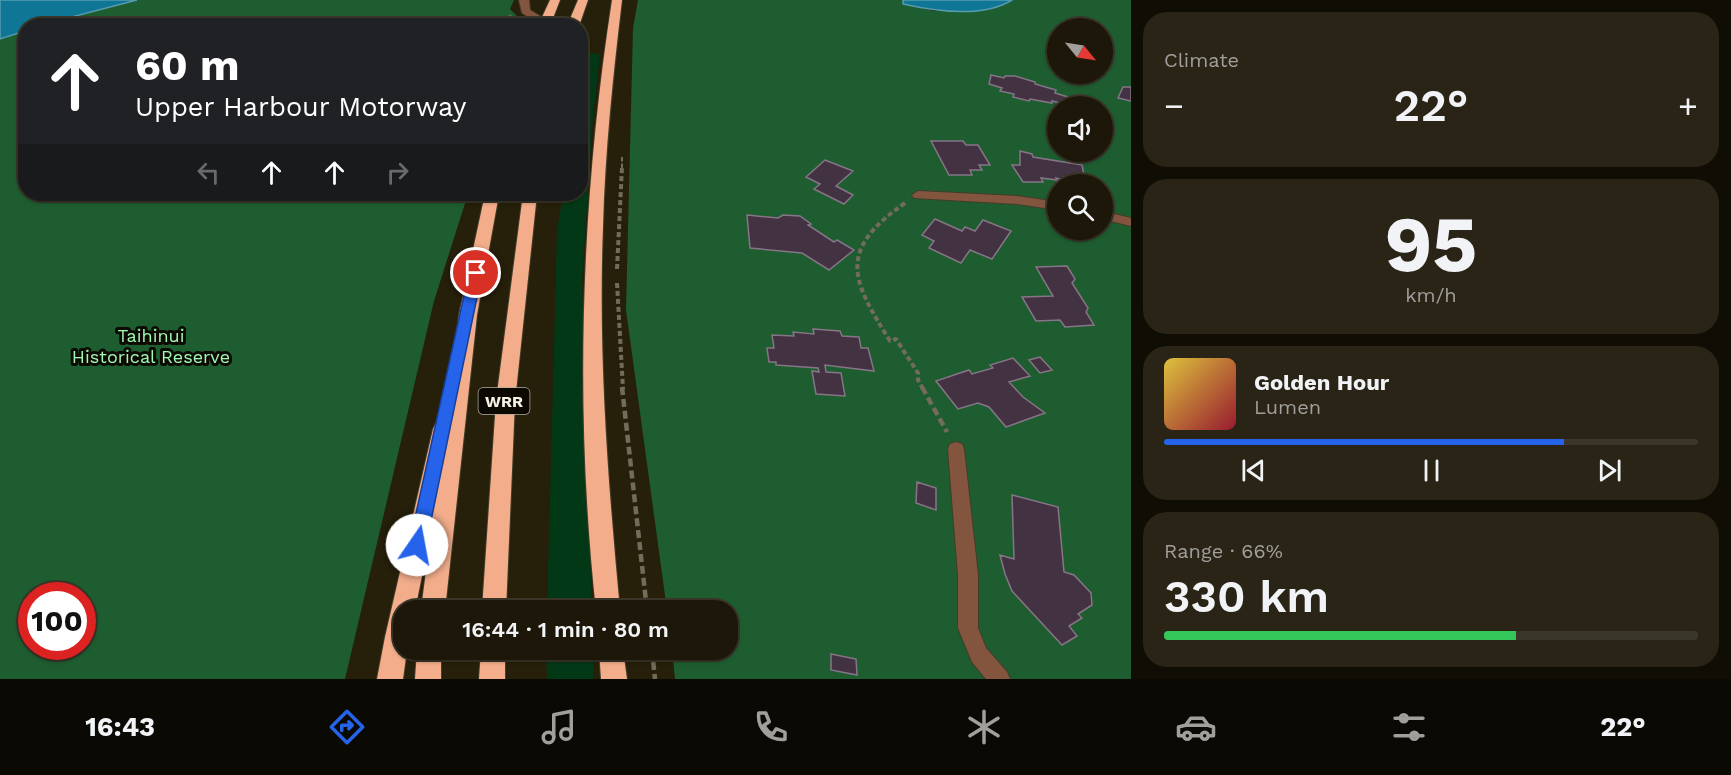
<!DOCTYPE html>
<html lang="en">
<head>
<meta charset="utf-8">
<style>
  body { margin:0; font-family:"Work Sans",sans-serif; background:#292416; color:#f1f3f6; height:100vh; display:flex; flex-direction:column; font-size:22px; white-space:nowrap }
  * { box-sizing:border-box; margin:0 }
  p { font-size:20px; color:#a09f9c }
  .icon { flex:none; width:33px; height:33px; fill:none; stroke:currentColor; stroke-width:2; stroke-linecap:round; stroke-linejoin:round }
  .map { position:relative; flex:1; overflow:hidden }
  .panel { display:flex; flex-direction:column; gap:12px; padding:12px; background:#0f0d04; width:600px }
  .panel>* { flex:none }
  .banner { position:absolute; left:18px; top:18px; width:570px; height:183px; border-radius:24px; box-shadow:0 2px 4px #0004,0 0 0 2px #3a3629; background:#202124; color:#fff; overflow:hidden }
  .needle { width:39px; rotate:120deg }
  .fabs { position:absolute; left:1047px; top:18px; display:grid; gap:12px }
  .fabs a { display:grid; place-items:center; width:66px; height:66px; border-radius:50%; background:#1c1708; box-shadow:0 2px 4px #0004,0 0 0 2px #3a3629; font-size:30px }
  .speed { position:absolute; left:18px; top:582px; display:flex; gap:12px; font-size:30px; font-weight:700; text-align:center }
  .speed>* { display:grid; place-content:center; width:78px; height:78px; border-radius:50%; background:#1c1708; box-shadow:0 2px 4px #0004,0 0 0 2px #3a3629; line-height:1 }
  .speed .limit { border:9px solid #d22; background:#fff; color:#111 }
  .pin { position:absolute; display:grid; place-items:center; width:51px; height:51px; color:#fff; margin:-26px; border:3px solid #fff; border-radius:50%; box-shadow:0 2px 6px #0007 }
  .me { position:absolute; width:66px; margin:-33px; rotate:12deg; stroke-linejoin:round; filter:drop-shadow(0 0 4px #0008) }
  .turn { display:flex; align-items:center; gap:21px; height:126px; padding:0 18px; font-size:27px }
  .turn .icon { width:78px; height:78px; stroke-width:2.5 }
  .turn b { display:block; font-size:42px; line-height:51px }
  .lanes { display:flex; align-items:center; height:57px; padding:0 18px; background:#0003; justify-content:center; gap:30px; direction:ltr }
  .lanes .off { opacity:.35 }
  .big { font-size:45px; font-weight:600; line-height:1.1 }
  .panel .widget { flex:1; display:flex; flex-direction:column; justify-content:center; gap:9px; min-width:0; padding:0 21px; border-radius:24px; background:#292416 }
  .panel .dial { align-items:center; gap:0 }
  .dial b { font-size:78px; line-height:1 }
  .song { display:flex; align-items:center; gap:18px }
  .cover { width:72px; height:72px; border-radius:9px; background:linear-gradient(135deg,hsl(50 70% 55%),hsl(350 70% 35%)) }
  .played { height:6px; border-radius:3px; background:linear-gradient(90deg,#2563eb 75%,#3a3629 75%) }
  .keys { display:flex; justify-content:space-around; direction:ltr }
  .heat { display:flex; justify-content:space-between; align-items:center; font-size:33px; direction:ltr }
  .charge { height:9px; border-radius:4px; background:linear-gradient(90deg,#34c759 66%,#3a3629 0) }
  .trip { position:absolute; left:393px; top:600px; width:345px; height:60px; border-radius:24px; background:#1c1708; box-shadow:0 2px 4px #0004,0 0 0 2px #3a3629; font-weight:600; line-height:60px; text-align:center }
  .dock { display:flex; height:96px; justify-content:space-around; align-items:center; background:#0b0903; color:#a09f9c }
  .dock .icon { width:42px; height:42px }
  .dock .selected { color:#2563eb }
  .dock b { font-size:27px; color:#f1f3f6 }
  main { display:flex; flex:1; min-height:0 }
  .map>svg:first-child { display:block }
  .green { fill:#033816 }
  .forest { fill:#1e5d30; fill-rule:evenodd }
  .water { fill:#0f7696; stroke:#559cae; stroke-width:1.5 }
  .building { fill:#423242; stroke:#877587; stroke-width:1.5 }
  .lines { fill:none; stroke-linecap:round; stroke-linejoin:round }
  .minor-casing { stroke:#433d29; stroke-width:2 }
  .highway-casing { stroke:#433d29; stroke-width:2 }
  .path-far2 { stroke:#736c5b; stroke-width:2; stroke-dasharray:4.5 2; stroke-linecap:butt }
  .path-far1 { stroke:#736c5b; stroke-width:4; stroke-dasharray:5 3; stroke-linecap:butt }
  .path { stroke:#736c5b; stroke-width:4.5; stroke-dasharray:8 4; stroke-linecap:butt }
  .minor { fill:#83553e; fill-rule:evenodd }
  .highway { fill:#f3ad8b; fill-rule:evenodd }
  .route { fill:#2563eb; stroke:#184099; stroke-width:1.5 }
  .labels { text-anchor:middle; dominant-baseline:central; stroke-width:6; stroke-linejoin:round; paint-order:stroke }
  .shield { fill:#0c0903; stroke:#b1ada3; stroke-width:1.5 }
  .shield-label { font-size:16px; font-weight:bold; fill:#f8f3e7 }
  .park-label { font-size:18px; fill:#a1f9b3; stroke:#0c0903 }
</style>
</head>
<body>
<main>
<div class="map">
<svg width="1131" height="679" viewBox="0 0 1131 679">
  <rect width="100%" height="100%" fill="#261f0a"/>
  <path class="green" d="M587 53 600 54 593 116 582 281 592 610H547L557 231 563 194H580L581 91Z
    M546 650H593V679H547Z"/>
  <path class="forest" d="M137 0H514L510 9 526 25 41 26Z
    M638 0H903V4L934 11 989 9 1012 0H1131V679H675L672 650H728V610H667L626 310 633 28ZM1058 28H1102V74H1058ZM1058 106H1102V152H1058ZM1058 184H1102V230H1058Z
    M25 31 26 194H468L434 301 345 679H0V39ZM32 596H82V646H32Z"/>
  <path class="water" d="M0 0H137L41 25 26 26 25 31 0 39Z
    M903 0H1012C983 18 934 11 903 4Z"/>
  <path class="building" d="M991 75 1004 78 1005 76H1015L1035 82V84L1056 90 1055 93 1068 97 1065 104 1052 101V103L1030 99 1029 101 1013 97 1014 94 1000 91 1002 88 989 84Z
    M1123 87H1131V101L1118 98Z
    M931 141H963L966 145H978L990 165H979L982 170H970L972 175H949Z
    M1020 151 1032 154 1033 157 1082 165 1084 175 1075 179 1064 177 1065 180 1056 178 1057 180 1041 178 1043 182H1023L1012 165H1020Z
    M825 160 853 171 836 186 853 195 844 204 814 189 820 184 806 177Z
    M747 215 778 218 783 215 800 216 811 224 808 225 834 242 837 240 854 250 829 270 802 253 750 248Z
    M935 219 962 231 965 227 975 231 983 220 1011 231 992 259 970 250 961 263 929 248 934 241 922 235Z
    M1067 266 1075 279 1072 283 1088 308 1086 312 1094 325 1065 327 1060 320 1036 321 1022 297 1053 296 1036 267Z
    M813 329 840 331 842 336 859 337 861 348H868L874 371 825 365 826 372 841 373 845 396 816 394 812 371 819 372 818 368 776 365V362H769L767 348H774L772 335 794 336 793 332 814 334Z
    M1040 357 1052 370 1040 373 1029 360Z
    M1013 358 1030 376 1009 382 1023 397 1045 413 1006 427 989 407 978 403 958 409 936 381 969 370 972 374 993 368 990 365Z
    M917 482 936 488V510L916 503Z
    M1012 495 1058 507 1064 572 1074 575 1091 593 1092 605 1078 614 1082 618 1069 626 1077 636 1062 645 1012 591 1005 574 1000 555 1014 559Z
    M831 654 856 659 857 675 831 670Z"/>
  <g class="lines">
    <defs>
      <path id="minor" d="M519 0H529L530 10 548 21V25H542L522 13Z
        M918 191 1017 196 1058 202V210L1017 204 914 198 912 195Z
        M1102 211 1131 218V226L1102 219Z
        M956 442 962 444 964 449 978 575V628L986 648 1007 672 1010 679H986L972 662 958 628V575L948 449 950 444Z"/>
      <path id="highway" d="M550 0H560L550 26H538Z
        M578 0H588L579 26H567Z
        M612 0H622C613 76 605 151 603 227 598 355 608 483 620 610H596C574 408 581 201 612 0Z
        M485 194H499L477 315 445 610H421L431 532 415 610H404V650H407L403 679H377L385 637 433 429 436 423 446 421 459 315Z
        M523 194H537L515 401 506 610H482L496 401Z
        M417 650H441V679H415Z
        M481 650H505V679H479Z
        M599 650H623L627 679H601Z"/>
    </defs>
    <use href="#minor" class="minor-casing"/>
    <use href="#highway" class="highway-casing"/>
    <path class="path-far2" d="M500 26 511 15
      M622 168V157"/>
    <path class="path-far1" d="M905 203C836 251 852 280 890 341L896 339 918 373V380L923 389
      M617 269 622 167
      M617 283 623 389"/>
    <path class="path" d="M622 387 647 610
      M922 387 947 432
      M652 650 655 679"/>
    <use href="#minor" class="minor"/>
    <use href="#highway" class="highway"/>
  </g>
  <path class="route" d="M476 268 482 273 426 545 423 551 417 553 411 551 409 545 469 273Z"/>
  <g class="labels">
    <rect class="shield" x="478.5" y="388" width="51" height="26" rx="4.5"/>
    <g class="shield-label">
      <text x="504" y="401">WRR</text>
    </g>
    <g class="park-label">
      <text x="151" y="335">Taihinui<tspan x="151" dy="21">Historical Reserve</tspan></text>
    </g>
  </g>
</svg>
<div class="fabs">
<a><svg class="needle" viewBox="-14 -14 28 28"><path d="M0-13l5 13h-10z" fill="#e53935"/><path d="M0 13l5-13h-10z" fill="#a09f9c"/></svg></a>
<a><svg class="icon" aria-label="sound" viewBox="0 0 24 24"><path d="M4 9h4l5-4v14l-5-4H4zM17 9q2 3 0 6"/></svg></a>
<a><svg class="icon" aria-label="search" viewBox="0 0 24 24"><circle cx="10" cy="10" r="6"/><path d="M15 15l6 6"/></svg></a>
</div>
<div class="speed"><div class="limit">100</div></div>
<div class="pin" style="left:476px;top:273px;background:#d93025"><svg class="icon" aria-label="arrive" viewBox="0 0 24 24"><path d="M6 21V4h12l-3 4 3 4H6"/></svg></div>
<svg class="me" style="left:417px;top:545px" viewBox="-20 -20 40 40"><circle r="19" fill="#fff"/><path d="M0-13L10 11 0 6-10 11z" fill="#2563eb"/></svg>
<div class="trip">16:44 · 1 min · 80 m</div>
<div class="banner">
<div class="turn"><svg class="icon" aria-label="ahead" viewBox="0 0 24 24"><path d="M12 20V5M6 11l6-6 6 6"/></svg><div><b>60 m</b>Upper Harbour Motorway</div></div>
<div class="lanes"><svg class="icon off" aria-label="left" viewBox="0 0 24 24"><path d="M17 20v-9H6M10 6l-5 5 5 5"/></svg><svg class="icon" aria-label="ahead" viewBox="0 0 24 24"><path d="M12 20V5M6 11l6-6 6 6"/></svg><svg class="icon" aria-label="ahead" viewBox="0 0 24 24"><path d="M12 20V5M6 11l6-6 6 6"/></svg><svg class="icon off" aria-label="right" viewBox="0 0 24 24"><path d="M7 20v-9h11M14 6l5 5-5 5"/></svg></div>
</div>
</div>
<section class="panel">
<div class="widget"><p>Climate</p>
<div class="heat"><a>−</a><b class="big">22°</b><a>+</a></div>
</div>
<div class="widget dial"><b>95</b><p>km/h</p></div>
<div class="widget">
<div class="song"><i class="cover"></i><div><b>Golden Hour</b><p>Lumen</p></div></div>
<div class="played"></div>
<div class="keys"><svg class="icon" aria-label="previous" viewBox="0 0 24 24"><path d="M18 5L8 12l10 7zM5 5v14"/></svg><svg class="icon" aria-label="pause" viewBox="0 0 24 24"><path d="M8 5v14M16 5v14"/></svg><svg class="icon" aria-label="next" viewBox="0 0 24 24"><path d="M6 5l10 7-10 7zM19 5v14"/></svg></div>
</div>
<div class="widget"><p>Range · 66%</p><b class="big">330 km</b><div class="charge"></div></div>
</section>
</main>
<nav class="dock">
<b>16:43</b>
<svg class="icon selected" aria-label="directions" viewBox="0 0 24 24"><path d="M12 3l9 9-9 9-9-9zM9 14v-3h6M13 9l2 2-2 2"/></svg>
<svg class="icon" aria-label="music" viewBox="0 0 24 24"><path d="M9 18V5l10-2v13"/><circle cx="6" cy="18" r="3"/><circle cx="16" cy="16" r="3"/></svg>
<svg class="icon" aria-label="phone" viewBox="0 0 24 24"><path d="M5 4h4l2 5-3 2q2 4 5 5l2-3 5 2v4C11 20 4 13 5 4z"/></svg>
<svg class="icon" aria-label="climate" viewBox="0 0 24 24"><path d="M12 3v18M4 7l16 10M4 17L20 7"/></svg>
<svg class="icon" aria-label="car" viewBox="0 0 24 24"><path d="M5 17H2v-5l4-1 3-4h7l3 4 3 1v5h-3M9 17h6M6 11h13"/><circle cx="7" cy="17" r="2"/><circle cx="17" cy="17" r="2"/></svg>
<svg class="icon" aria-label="filters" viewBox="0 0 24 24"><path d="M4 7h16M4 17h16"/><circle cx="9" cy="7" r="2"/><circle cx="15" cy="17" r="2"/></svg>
<b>22°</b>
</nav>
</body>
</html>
